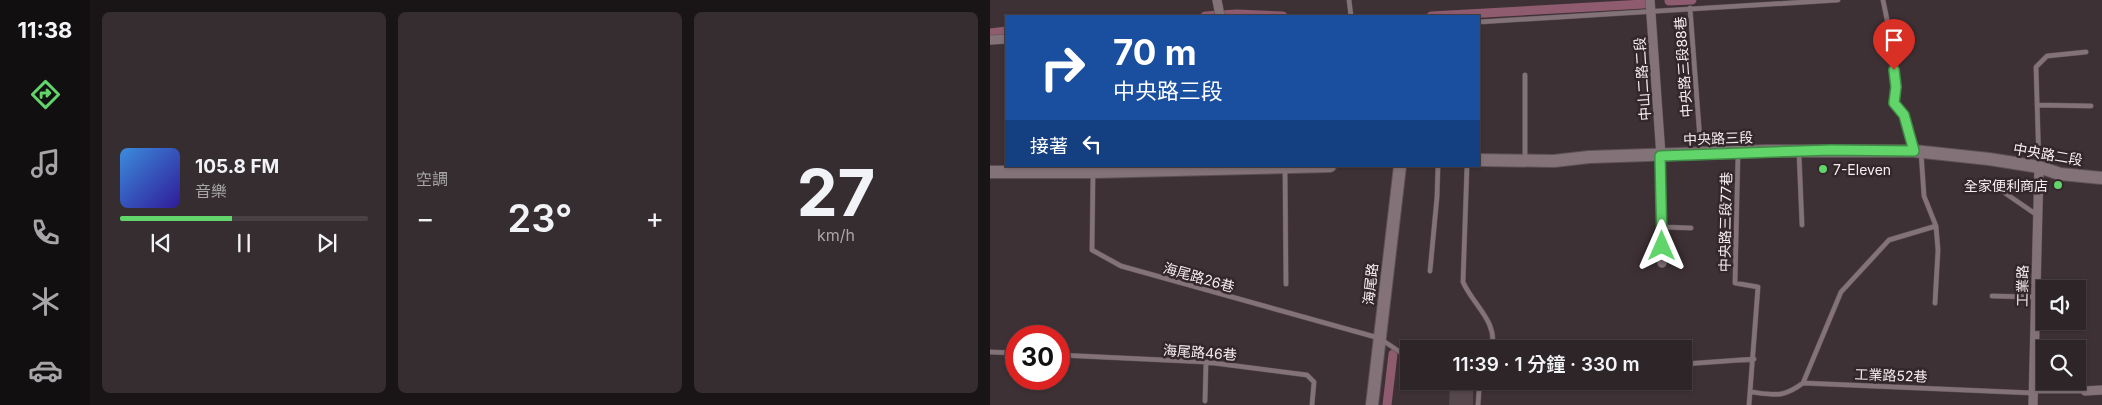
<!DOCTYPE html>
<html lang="zh-TW">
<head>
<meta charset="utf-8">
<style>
  body { margin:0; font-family:Inter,"Noto Sans TC",sans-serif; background:#362d30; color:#f1f3f6; height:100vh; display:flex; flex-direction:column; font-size:19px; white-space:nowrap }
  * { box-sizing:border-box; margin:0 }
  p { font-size:16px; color:#a7a5a8 }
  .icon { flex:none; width:28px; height:28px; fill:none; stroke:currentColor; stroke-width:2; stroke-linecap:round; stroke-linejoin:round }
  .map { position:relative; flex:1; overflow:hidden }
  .sheet { display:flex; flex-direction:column; gap:12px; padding:12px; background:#191416; width:900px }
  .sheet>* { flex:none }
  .guide { position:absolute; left:15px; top:15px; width:475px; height:152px; border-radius:0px; box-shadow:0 1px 4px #0004,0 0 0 1px #494245; background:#1a4fa0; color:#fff; overflow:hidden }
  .buttons { position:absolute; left:1046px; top:280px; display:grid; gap:10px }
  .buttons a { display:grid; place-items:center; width:50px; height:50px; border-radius:0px; background:#2e2528; box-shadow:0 1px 4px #0004,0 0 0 1px #494245; font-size:25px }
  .speed { position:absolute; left:15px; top:325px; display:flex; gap:10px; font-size:25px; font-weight:700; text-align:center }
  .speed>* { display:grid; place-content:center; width:65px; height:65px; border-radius:50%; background:#2e2528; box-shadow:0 1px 4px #0004,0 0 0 1px #494245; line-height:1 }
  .speed .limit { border:8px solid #d22; background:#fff; color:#111 }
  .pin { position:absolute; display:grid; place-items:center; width:42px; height:42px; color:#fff; margin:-51px -21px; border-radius:50% 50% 50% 0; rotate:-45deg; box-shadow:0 0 5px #0007 }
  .pin .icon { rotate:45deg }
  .me { position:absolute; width:55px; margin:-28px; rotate:0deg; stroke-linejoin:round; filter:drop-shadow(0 0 4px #0008) }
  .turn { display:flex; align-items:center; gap:18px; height:105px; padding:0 25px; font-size:22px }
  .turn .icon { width:65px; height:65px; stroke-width:2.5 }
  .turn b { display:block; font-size:35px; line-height:42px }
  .then { display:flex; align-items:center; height:48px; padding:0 25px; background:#0003; gap:10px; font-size:19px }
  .big { font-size:38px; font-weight:600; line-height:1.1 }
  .sheet .widget { flex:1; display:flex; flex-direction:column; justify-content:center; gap:8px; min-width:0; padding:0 18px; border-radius:8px; background:#362d30 }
  .sheet .dial { align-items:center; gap:0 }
  .dial b { font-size:65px; line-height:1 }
  .song { display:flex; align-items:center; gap:15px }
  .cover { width:60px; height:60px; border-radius:8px; background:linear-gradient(135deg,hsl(210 70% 55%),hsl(250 70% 35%)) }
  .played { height:5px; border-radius:2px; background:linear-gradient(90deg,#61d56a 45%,#494245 45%) }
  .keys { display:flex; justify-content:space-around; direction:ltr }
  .heat { display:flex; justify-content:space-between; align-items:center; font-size:28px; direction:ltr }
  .sheet .tiles { flex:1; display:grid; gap:12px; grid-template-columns:repeat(3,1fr) }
  .trip { position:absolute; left:410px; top:340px; width:292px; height:50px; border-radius:0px; background:#2e2528; box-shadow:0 1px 4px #0004,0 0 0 1px #494245; font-weight:600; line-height:50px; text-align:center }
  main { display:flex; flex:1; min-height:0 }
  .menu { display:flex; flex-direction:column; width:90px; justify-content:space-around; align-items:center; background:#120f10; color:#a7a5a8 }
  .menu .icon { width:35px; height:35px }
  .menu .active { color:#61d56a }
  .menu b { font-size:22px; color:#f1f3f6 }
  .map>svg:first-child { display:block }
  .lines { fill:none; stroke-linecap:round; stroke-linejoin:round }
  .canal { stroke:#8e5b6f; stroke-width:9 }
  .building { fill:#55474c }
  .lane-casing { stroke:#5c5054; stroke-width:5.5 }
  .street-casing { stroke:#5c5054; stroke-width:10 }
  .secondary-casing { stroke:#5c5054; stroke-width:14 }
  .lane { stroke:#837379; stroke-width:4.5 }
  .street { stroke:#837379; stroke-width:9 }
  .secondary { stroke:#837379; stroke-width:12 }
  .route-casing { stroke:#3f8a45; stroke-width:12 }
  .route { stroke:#61d56a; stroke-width:9 }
  .poi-dot { fill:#61d56a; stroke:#34272b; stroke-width:2 }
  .labels { text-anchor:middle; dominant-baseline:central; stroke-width:5; stroke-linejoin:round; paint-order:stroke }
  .street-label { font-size:14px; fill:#f7eef1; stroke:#34272b }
  .poi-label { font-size:14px; fill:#f7eef1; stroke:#34272b; text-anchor:start }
</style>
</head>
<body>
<main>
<nav class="menu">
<b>11:38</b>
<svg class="icon active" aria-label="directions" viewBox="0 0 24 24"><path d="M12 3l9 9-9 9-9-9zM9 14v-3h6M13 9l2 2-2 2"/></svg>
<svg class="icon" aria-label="music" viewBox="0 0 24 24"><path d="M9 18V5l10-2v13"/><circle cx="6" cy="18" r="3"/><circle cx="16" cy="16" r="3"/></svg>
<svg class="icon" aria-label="phone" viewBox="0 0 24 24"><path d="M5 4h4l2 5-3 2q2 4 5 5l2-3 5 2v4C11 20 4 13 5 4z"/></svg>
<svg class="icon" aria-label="climate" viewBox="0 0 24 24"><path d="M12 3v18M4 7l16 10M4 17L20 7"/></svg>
<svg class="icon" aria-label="car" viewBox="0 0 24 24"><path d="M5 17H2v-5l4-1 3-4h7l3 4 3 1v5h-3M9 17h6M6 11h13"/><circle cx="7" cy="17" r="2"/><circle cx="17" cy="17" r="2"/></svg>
</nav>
<section class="sheet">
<div class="tiles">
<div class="widget">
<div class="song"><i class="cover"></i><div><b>105.8 FM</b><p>音樂</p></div></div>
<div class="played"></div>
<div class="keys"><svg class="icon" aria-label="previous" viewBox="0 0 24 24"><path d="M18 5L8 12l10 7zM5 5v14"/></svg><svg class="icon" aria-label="pause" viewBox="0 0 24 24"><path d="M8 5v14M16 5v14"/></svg><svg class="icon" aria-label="next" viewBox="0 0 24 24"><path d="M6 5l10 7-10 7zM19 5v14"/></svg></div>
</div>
<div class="widget"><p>空調</p>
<div class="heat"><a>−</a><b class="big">23°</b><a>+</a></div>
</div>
<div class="widget dial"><b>27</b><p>km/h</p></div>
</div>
</section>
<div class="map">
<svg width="1112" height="405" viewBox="0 0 1112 405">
  <rect width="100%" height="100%" fill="#3e3135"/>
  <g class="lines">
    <path class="canal" d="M679 1 702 0
      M215 16 247 14 293 16
      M441 16 654 4
      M0 33 16 31
      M397 405 403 354"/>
  </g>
  <path class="building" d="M460 381H483V405H459Z"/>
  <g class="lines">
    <defs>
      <path id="lane" d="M359 0 361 16
        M893 0C900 34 908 68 904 103L914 115 924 149
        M700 8 711 153
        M489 22 848 0
        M535 75V158
        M1047 105 1101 106
        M931 152 934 196 946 226 948 250 945 303
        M809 153 812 225
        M748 154 745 283 768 287 759 405
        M477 166 473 282C483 305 508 321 502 349
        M1049 166 1046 67 1057 56 1096 52
        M295 168 296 284
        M103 174 102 250 131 266 389 338 419 358
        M1012 191 1047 215
        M672 227 701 228
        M440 271 447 197 448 166
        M1002 296 1046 297
        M492 349 503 344
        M0 352 26 353
        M69 355 216 362 317 375 324 382 322 405
        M694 364 764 359
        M813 383 851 292 899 240 946 226
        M1044 391H1095
        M761 392C785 395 793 398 813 383L1043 393
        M215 401 216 362
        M488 405 489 391 492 381"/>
      <path id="street" d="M227 0 230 16
        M660 0 671 156 672 263
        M0 40 16 39
        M1095 391 1112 390
        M1043 405 1049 167"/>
      <path id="secondary" d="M489 160 564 161 599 157 776 151H924L999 159 1049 167 1070 174 1112 178
        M0 172H103L340 166
        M382 405 410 166"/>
    </defs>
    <use href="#lane" class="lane-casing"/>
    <use href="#street" class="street-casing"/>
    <use href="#secondary" class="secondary-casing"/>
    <use href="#lane" class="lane"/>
    <use href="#street" class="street"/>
    <use href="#secondary" class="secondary"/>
  </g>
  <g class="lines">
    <defs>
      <path id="route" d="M672 246 670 156 841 150 924 151 914 115 904 103 906 87 904 70"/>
    </defs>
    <use href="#route" class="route-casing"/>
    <use href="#route" class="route"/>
  </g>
  <g class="poi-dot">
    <circle cx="833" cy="169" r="5"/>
    <circle cx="1068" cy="185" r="5"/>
  </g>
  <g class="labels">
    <g class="street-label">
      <text transform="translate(693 67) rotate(-94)">中央路三段88巷</text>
      <text transform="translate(652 79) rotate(-94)">中山二路二段</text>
      <text transform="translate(728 138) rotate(-2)">中央路三段</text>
      <text transform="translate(1058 154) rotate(10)">中央路二段</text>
      <text transform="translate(735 222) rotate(-89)">中央路三段77巷</text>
      <text transform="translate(209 277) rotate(16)">海尾路26巷</text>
      <text transform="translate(380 284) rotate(-84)">海尾路</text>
      <text transform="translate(1032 286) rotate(-89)">工業路</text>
      <text transform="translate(210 352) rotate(4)">海尾路46巷</text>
      <text transform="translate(901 375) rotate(2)">工業路52巷</text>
    </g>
    <g class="poi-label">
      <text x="843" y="169">7-Eleven</text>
      <text x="1058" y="185" text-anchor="end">全家便利商店</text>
    </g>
  </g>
</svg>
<div class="buttons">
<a><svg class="icon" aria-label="sound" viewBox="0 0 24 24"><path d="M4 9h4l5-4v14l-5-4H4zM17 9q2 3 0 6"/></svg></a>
<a><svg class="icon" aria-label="search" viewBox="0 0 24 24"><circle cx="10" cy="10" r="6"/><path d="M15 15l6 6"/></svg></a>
</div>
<div class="speed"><div class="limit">30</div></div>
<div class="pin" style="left:904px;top:70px;background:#d93025"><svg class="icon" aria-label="arrive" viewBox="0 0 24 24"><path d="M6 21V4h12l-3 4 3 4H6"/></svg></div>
<svg class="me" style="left:672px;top:246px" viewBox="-20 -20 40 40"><path d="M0-17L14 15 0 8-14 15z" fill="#61d56a" stroke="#fff" stroke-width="4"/></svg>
<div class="trip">11:39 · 1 分鐘 · 330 m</div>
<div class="guide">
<div class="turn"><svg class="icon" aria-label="right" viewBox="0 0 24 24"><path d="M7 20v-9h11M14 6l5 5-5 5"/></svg><div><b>70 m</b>中央路三段</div></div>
<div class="then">接著<svg class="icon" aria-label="left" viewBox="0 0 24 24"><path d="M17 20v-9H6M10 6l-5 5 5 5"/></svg></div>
</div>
</div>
</main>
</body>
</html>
